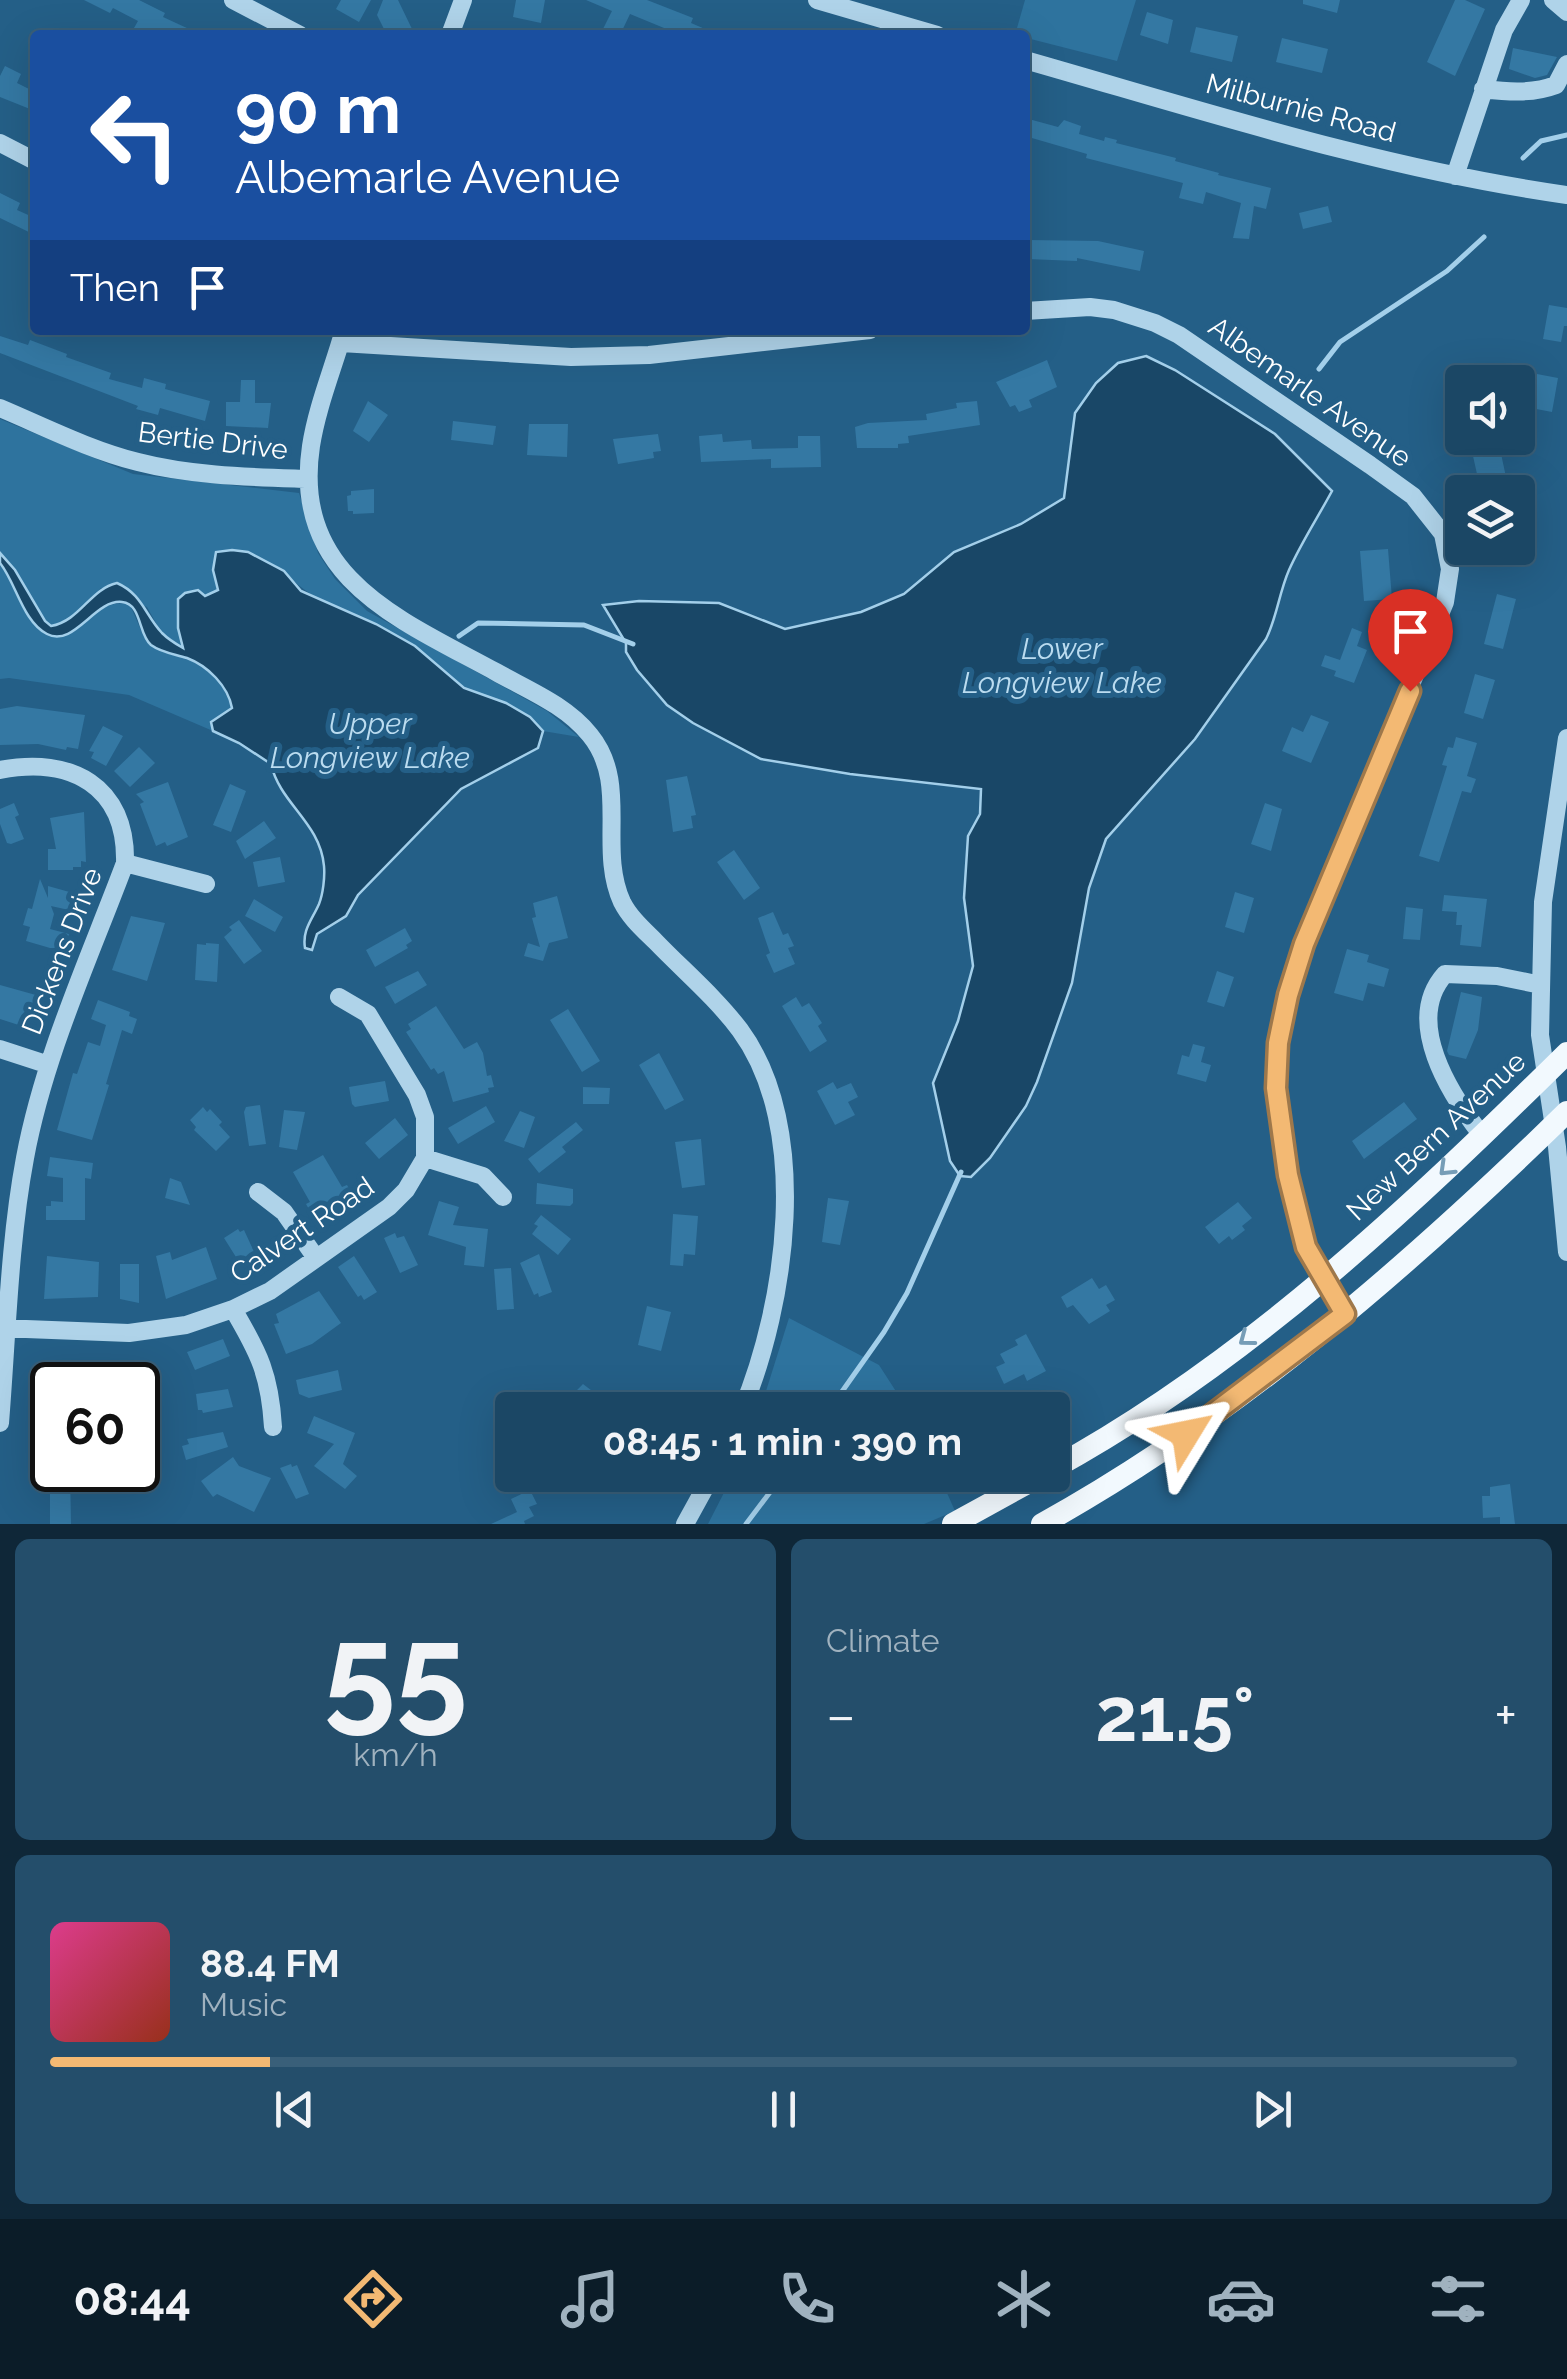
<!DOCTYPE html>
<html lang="en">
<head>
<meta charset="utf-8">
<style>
  body { margin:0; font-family:Raleway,sans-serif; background:#244e6b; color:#f1f3f6; height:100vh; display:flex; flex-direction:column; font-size:38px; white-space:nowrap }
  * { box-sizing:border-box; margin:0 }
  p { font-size:32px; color:#a0b2bf }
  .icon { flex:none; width:55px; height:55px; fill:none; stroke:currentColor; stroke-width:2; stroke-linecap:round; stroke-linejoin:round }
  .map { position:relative; height:1524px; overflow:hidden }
  .sheet { display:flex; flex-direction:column; gap:15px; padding:15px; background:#0f2738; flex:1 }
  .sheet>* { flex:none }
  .top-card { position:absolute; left:30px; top:30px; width:1000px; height:305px; border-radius:10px; box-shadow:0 10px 40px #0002,0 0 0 2px #395f79; background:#1a4fa0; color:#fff; overflow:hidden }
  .fabs { position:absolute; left:1445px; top:365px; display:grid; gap:20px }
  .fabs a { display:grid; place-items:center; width:90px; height:90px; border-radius:10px; background:#1b4765; box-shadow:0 10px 40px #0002,0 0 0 2px #395f79; font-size:50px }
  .speed { position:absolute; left:30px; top:1362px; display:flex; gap:20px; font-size:50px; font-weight:700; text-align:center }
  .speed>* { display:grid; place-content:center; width:130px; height:130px; border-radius:50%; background:#1b4765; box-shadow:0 10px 40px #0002,0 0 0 2px #395f79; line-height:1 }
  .speed .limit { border:5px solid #111; border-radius:15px; background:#fff; color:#111 }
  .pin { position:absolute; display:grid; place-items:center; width:85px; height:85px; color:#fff; margin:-102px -42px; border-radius:50% 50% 50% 0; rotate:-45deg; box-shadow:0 0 10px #0007 }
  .pin .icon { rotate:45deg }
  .me { position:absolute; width:110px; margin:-55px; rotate:55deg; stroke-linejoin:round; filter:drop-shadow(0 0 8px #0008) }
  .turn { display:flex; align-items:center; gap:35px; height:210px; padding:0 40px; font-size:45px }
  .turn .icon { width:130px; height:130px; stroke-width:2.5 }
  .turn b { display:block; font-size:70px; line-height:85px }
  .then { display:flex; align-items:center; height:95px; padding:0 40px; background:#0003; gap:20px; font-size:38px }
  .big { font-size:75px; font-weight:700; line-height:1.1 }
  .sheet .tile { flex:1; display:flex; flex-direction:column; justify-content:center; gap:15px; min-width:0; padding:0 35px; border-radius:15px; background:#244e6b }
  .sheet .dial { align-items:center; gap:0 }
  .dial b { font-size:130px; line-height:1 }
  .song { display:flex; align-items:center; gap:30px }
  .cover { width:120px; height:120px; border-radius:15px; background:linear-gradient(135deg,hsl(330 70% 55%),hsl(10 70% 35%)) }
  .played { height:10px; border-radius:5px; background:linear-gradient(90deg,#f3b973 15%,#395f79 15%) }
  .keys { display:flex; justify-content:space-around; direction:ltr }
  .heat { display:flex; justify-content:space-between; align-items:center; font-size:55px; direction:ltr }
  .sheet .tiles { flex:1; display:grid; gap:15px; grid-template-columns:1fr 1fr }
  .tile:last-child { grid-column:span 2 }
  .trip { position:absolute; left:495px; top:1392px; width:575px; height:100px; border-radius:10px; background:#1b4765; box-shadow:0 10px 40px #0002,0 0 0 2px #395f79; font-weight:700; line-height:100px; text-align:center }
  .tabs { display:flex; height:160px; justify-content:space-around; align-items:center; background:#0b1c28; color:#a0b2bf }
  .tabs .icon { width:70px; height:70px }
  .tabs .active { color:#f3b973 }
  .tabs b { font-size:45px; color:#f1f3f6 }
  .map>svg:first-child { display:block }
  .green { fill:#2e739e }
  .water { fill:#194767; stroke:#a3cfea; stroke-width:2.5 }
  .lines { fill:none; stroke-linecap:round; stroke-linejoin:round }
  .stream { stroke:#a3cfea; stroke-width:5 }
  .building { fill:#3478a3 }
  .minor { stroke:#afd3e9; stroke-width:18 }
  .major { stroke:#f2f9fe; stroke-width:22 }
  .oneway { stroke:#769db7 }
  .route-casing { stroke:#9e784b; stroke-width:25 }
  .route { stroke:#f3b973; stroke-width:18 }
  .labels { text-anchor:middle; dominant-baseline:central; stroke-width:10; stroke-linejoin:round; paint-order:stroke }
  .street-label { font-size:28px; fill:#fff; stroke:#245f87 }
  .water-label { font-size:30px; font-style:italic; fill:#bbdcf0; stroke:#245f87 }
</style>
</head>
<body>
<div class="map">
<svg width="1567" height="1524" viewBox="0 0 1567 1524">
  <rect width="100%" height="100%" fill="#245f87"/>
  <path class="green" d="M1025 0H1136L1117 61 1015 35Z
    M0 419 133 474 299 493 318 553 335 579 367 611 547 711 579 737 543 731C518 703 493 705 464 687 446 676 433 659 416 647 374 617 318 611 284 571L213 570 218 590 205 596 178 628 184 649 161 632 147 607 101 588C88 604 72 622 51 626L45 621 15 570 0 553Z
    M0 563 44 633C78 645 95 594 130 605L141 630 163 652 191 659 219 680 233 709 211 722 213 731 129 695 9 678 0 679Z
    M789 1318 879 1365 908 1410H760Z
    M733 1475H939L955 1511 924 1524H708Z"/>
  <path class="water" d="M1146 356 1175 370 1275 434 1332 491C1318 517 1301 543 1289 570 1279 593 1277 617 1266 639L1195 739 1106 839 1089 888 1072 983 1037 1082 1026 1106 990 1158 971 1177 960 1176 950 1161 933 1083 958 1021 973 966 964 898 968 836 980 814 981 789 850 774 761 759 693 723 667 705 637 670 626 652V643L603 605 639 601 719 603 785 629 861 612 904 594 954 552 1021 524 1064 498 1075 413 1096 383 1118 363Z
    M232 550 248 552 284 571 301 591 376 624 415 646 464 688 506 703 530 717 543 731 538 748 461 789 358 895 346 916 317 934 312 950 305 948C302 930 312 920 319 904 323 894 325 877 324 866 320 822 280 804 271 764L239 743 213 731 211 722 232 708C228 686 208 666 187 658 175 654 162 653 151 645 138 634 142 604 122 602 95 599 74 648 47 634 23 622 16 583 0 563V553L15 570 45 621 51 626C80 621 90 589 117 583 142 594 145 615 162 633 168 639 176 644 183 648L178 628V599L185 593 198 590 205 596 218 590 213 570 216 552Z"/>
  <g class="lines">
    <path class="stream" d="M1523 158 1541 141 1567 135
      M1319 369 1340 342 1447 271 1484 237
      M459 636 478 623 584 625 633 644
      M829 1410 884 1332 907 1293 961 1172
      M746 1524 783 1475"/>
  </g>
  <path class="building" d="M84 0H139L165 13 163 17 202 35H148L134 28 138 21 113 8 110 13Z
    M341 0H371L359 22 336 9Z
    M383 0H398L412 29 401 35H387L377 15Z
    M516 0H545L541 23 513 17Z
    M586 0H647L693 18 691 23 719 35H681L630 14 620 35H600L612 11Z
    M1303 0H1340L1337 13 1303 4Z
    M1455 0H1465L1485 9 1455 76 1427 62Z
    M1147 12 1173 20 1168 44 1140 35Z
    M1196 27 1238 36 1232 62 1190 52Z
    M1282 38 1328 49 1322 73 1276 62Z
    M1513 48 1557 57 1547 75 1535 78 1509 69Z
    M5 66 21 74 17 83 35 92V111L0 97V76Z
    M1025 118 1058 127 1064 120 1081 126 1079 134 1104 141 1105 137 1117 140 1116 143 1176 158 1175 161 1219 173 1218 175 1271 188 1266 209 1254 206 1249 239 1233 238 1241 203 1206 192 1203 204 1179 198 1183 183 1086 158 1087 154 1025 136Z
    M0 193 20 203 17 210 35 218V235L0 218Z
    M1328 206 1332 222 1303 229 1299 213Z
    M1028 240 1098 241 1144 251 1140 271 1077 258V261L1027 259Z
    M1549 305 1567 308V326H1564L1561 342 1543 339Z
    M0 336 28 345 30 340 67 354 66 357 111 373 109 379 142 388 144 378 166 384 165 389 210 401 205 421 160 408 158 415 136 409 138 406 0 353Z
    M1047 360 1057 387 1029 400 1032 407 1019 412 1015 405 1010 407 996 382Z
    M1537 374 1558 378 1552 412 1531 408Z
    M241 380H255V403H271L268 428 226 426V402H240Z
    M368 401 388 415 369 442 353 431Z
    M977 401 980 425 908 436 909 443 898 444V448H857L855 427 868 423 927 420 926 414 957 408 956 403Z
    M453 421 496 426 493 445 451 440Z
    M529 424H568L567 457 527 455Z
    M658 434 661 451 653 452 654 458 618 464 613 439Z
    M722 434 723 442 751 440 752 449 798 448V436H820L821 467 771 468V459L701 462 699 436Z
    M1469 438H1491L1493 450 1500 449 1506 477 1479 483Z
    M374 489V513L353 514V511H348L347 496 351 495V491Z
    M1493 548H1517L1520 562 1497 567Z
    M1388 549 1392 599 1364 601 1360 551Z
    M1497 594 1516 599 1503 649 1484 644Z
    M1352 628 1362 632 1357 646 1367 650 1354 683 1334 676 1336 671 1321 666 1325 655 1340 660Z
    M1475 674 1495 680 1483 719 1464 713Z
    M17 706 85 715 78 749 67 747 66 750 38 744 0 745V709Z
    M1311 715 1329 722 1311 763 1282 751 1292 727 1303 732Z
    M103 726 123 736 106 766 91 758 94 752 89 751Z
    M1456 737 1477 743 1467 776 1476 779 1471 793 1462 791 1439 862 1419 856 1447 766 1442 765 1448 747 1453 748Z
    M139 747 155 763 130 787 114 771Z
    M687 776 696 815 691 816 693 828 673 832 666 780Z
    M168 782 188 837 167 846 165 842 156 846 140 804 144 802 136 794Z
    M230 784 246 791 231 832 213 825Z
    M14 803 19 815 15 817 24 839 11 844 7 843 0 824V809Z
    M1265 803 1282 809 1271 851 1251 844Z
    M84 812 86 862 81 861V867H73V870H48V849H56L50 818Z
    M264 821 276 838 245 859 236 841Z
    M734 850 760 888 744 900 717 862Z
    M280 857 285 882 258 887 253 862Z
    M40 879 48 898V886L73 893 69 910 51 906 54 914 50 929 69 934 66 946 60 944 59 948H50L26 941 30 927 23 925 28 908 32 909Z
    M1235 892 1254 898 1244 933 1225 927Z
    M1444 895 1487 899 1481 947 1460 945 1462 925H1456L1457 912 1442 911Z
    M557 896 568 938 549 943 543 961 524 956 528 943 540 947 532 918 536 917 533 903Z
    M254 899 283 917 275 932 245 916Z
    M1406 907 1423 909 1420 940 1403 939Z
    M773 912 783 935 788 933 794 946 788 948 795 964 774 973 766 955 770 953 758 918Z
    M131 916 165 923 147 981 112 970Z
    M239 920 262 951 244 964 224 937 232 930 229 927Z
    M405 928 412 941 406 945 408 948 375 967 366 950Z
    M206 943 219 944 217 982 195 980 197 944 206 945Z
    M1347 949 1369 955 1367 962 1389 969 1384 987 1368 983 1363 1001 1334 993Z
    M418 971 427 985 395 1004 385 987Z
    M1217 971 1234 977 1224 1007 1207 1002Z
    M0 985 43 997 36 1019 31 1017 28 1028 0 1019Z
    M1461 992 1482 997 1478 1030 1466 1059 1449 1055 1447 1051Z
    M796 997 802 1007 809 1003 822 1023 818 1026 827 1041 810 1052 782 1006Z
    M98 1000 130 1012 129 1016 137 1019 132 1034 122 1030 106 1084 109 1085 92 1140 57 1130 73 1073 77 1074 88 1042 100 1046 106 1025 91 1019Z
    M436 1006 464 1049 477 1042 483 1053 487 1076 491 1075 494 1087 488 1088 489 1092 453 1102 444 1071 438 1074 434 1068 431 1070 406 1032 411 1029 408 1024Z
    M568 1009 600 1061 582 1072 550 1020Z
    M1193 1044 1205 1047 1201 1062 1211 1065 1206 1082 1177 1074 1182 1055 1189 1057Z
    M659 1053 684 1100 665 1110 639 1065Z
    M385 1081 389 1101 355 1107 352 1104 349 1087Z
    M833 1082 837 1089 851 1083 858 1097 848 1102 855 1115 835 1125 817 1091Z
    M583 1087 610 1088 609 1104H583Z
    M1404 1102 1417 1119 1364 1159 1352 1141Z
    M260 1105 266 1144 249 1146 244 1112 246 1107Z
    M486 1106 495 1122 458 1144 448 1128Z
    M203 1107 207 1112 210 1109 222 1122 219 1125 230 1137 216 1151 194 1130 196 1127 190 1120Z
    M284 1110 305 1112 297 1150 279 1147Z
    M520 1111 535 1117 524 1148 504 1141Z
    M395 1118 408 1135 379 1159 365 1143Z
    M576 1122 583 1130 562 1147 566 1152 539 1173 528 1159Z
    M701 1139 705 1185 682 1188 675 1142Z
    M323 1155 342 1187 347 1185 354 1198 315 1220 306 1204 310 1202 293 1172Z
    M50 1157 93 1163 91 1179 85 1178V1220H46V1206H51V1201L63 1202V1178L47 1176Z
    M170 1178 181 1182 190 1205 165 1198Z
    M537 1183 573 1189V1203L570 1206 536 1204Z
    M828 1198 849 1201 840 1245 822 1242Z
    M439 1201 459 1207 453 1225 488 1229 484 1267 464 1265 466 1247 428 1235Z
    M1238 1202 1252 1218 1242 1226 1245 1230 1232 1240 1229 1236 1219 1244 1205 1227Z
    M673 1214 698 1216 695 1255 684 1254 683 1266 670 1265Z
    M541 1215 571 1239 558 1255 532 1234 538 1226 534 1224Z
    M238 1229 240 1232 244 1230 256 1256 241 1265 224 1238Z
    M395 1233 397 1238 404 1236 418 1265 400 1273 384 1238Z
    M206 1247 217 1279 166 1299 156 1256 170 1252 172 1260Z
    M539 1254 552 1292 539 1297 538 1293 534 1295 520 1263Z
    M47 1256 99 1262 98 1297 44 1299Z
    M354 1256 377 1292 364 1300 361 1295 358 1297 338 1267Z
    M120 1264H139V1303L120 1299Z
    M511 1268 514 1309 497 1310 494 1269Z
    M1092 1278 1099 1289 1106 1285 1115 1300 1106 1305 1110 1311 1089 1324 1073 1305 1067 1308 1061 1297Z
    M319 1291 341 1323 312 1344 286 1354 274 1324 279 1323 276 1314Z
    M647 1306 671 1312 661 1351 638 1345Z
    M1026 1334 1046 1371 1027 1381 1024 1374 1004 1384 996 1367 1005 1363 1000 1354 1018 1345 1015 1340Z
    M223 1339 230 1356 195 1370 187 1352Z
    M61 1363 81 1364 80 1385H56V1371H60Z
    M338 1370 342 1390 309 1398 299 1394 296 1380Z
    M583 1384 604 1400 602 1402 611 1410H587L573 1394Z
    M228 1389 233 1407 203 1413 202 1410H198L196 1394Z
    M314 1416 355 1433 343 1464 357 1476 345 1489 314 1466 334 1444 307 1433Z
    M223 1432 228 1447 186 1460 182 1446 189 1444 187 1439Z
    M233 1457 239 1466 271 1478 254 1512 217 1494 213 1497 201 1481Z
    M291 1464 292 1467 297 1465 309 1494 296 1499 280 1468Z
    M50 1470H70L71 1524H50Z
    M1510 1484 1515 1524H1500V1517L1483 1518 1482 1496H1490V1487Z
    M530 1490 537 1504 529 1507 534 1516 524 1521 525 1524H491L517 1512 511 1499Z"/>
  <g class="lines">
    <path class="minor" d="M233 0 300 35
      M817 0 937 35
      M1553 0 1567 12
      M450 35 463 0
      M1025 60C1204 111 1382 169 1567 195
      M1483 89C1508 92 1532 94 1556 85L1567 64
      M0 143 35 161
      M1455 176 1504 30 1521 0
      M1025 311 1090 307 1114 310 1155 323 1179 335 1370 465 1413 496 1443 534 1450 569 1445 602 1304 944C1274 1037 1269 1099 1293 1195 1297 1212 1300 1231 1306 1247 1315 1271 1332 1293 1345 1314
      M344 330C333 369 317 407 311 446 291 578 401 620 496 672 528 690 566 705 590 735 630 784 597 847 622 902 630 918 644 930 656 942 684 971 716 998 740 1030 812 1128 786 1305 742 1410
      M341 343 571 357 649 355 870 330
      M0 408C45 427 90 450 138 462 192 476 252 477 308 479
      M1567 738 1543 902 1540 1035 1557 1147 1567 1252
      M0 770C71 756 127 786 125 863 89 959 44 1056 25 1158 9 1243 7 1337 0 1423
      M125 863 206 884
      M0 1049 49 1065
      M1481 1134C1450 1094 1403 1021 1445 974L1497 976 1541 985
      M425 1158 483 1176 503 1197
      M258 1192 284 1212 316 1258
      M233 1309C259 1353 270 1375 273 1427
      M0 1328 129 1333 186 1325 233 1309 270 1291 389 1207 406 1190 425 1158V1117L417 1095 368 1014 339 997
      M685 1524 712 1475"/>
    <path class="major" d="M1052 1469C1246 1363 1411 1207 1567 1053
      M953 1524 1042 1475
      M1042 1524C1237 1416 1408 1267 1567 1112"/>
  </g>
  <defs><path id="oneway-chevron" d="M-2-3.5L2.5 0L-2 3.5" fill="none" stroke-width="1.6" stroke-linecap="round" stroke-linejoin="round" transform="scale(2.5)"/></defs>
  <g class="oneway">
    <use href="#oneway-chevron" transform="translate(1446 1169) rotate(136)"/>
    <use href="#oneway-chevron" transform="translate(1246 1339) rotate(143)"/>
  </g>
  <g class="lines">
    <defs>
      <path id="route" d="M1186 1434 1345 1314 1306 1247 1288 1175 1276 1088 1278 1043 1288 995 1304 944 1410 691"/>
    </defs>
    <use href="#route" class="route-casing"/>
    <use href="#route" class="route"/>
  </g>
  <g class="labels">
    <g class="street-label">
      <text transform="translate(1301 108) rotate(15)">Milburnie Road</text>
      <text transform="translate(1310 392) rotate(35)">Albemarle Avenue</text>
      <text transform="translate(213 441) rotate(7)">Bertie Drive</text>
      <text transform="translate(62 951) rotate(-69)">Dickens Drive</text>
      <text transform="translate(1436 1136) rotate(-43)">New Bern Avenue</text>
      <text transform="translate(302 1230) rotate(-34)">Calvert Road</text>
    </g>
    <g class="water-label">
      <text x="1062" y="648">Lower<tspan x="1062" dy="34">Longview Lake</tspan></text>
      <text x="370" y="723">Upper<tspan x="370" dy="34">Longview Lake</tspan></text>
    </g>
  </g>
</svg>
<div class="fabs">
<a><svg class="icon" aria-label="sound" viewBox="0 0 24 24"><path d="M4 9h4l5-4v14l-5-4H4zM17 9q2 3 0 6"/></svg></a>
<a><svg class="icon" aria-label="layers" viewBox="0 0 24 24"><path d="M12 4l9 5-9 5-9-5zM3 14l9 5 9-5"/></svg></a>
</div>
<div class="speed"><div class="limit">60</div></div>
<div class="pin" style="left:1410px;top:691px;background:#d93025"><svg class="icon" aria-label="arrive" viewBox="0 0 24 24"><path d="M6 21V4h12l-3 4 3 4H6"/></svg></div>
<svg class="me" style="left:1186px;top:1434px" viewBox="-20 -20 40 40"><path d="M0-17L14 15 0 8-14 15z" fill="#f3b973" stroke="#fff" stroke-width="4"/></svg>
<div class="trip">08:45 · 1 min · 390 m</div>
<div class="top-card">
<div class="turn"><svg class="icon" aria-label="left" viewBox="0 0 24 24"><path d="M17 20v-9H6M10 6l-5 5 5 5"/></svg><div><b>90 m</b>Albemarle Avenue</div></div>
<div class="then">Then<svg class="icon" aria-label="arrive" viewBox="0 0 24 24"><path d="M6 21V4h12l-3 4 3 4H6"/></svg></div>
</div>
</div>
<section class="sheet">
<div class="tiles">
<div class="tile dial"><b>55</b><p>km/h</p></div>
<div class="tile"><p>Climate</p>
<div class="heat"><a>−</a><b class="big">21.5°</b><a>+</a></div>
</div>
<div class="tile">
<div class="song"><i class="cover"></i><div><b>88.4 FM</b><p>Music</p></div></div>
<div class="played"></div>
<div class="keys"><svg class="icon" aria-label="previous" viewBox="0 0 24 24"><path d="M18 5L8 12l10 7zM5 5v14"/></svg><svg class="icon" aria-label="pause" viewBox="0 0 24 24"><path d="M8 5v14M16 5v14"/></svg><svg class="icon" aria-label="next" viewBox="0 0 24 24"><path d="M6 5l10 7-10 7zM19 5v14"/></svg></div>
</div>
</div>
</section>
<nav class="tabs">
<b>08:44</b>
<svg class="icon active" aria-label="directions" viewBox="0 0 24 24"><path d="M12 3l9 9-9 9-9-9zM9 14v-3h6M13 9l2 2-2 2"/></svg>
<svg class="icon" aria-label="music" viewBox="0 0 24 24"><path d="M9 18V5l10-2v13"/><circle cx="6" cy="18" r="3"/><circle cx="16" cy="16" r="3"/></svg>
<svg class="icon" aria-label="phone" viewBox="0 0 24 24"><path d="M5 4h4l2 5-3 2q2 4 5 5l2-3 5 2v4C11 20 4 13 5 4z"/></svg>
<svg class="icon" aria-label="climate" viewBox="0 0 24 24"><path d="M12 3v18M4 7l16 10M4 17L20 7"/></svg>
<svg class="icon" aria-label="car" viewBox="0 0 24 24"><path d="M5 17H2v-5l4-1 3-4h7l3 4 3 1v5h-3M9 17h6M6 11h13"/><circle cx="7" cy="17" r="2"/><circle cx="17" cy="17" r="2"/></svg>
<svg class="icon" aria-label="filters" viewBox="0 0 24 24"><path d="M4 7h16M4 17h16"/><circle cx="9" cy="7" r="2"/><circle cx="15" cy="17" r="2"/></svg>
</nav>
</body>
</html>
